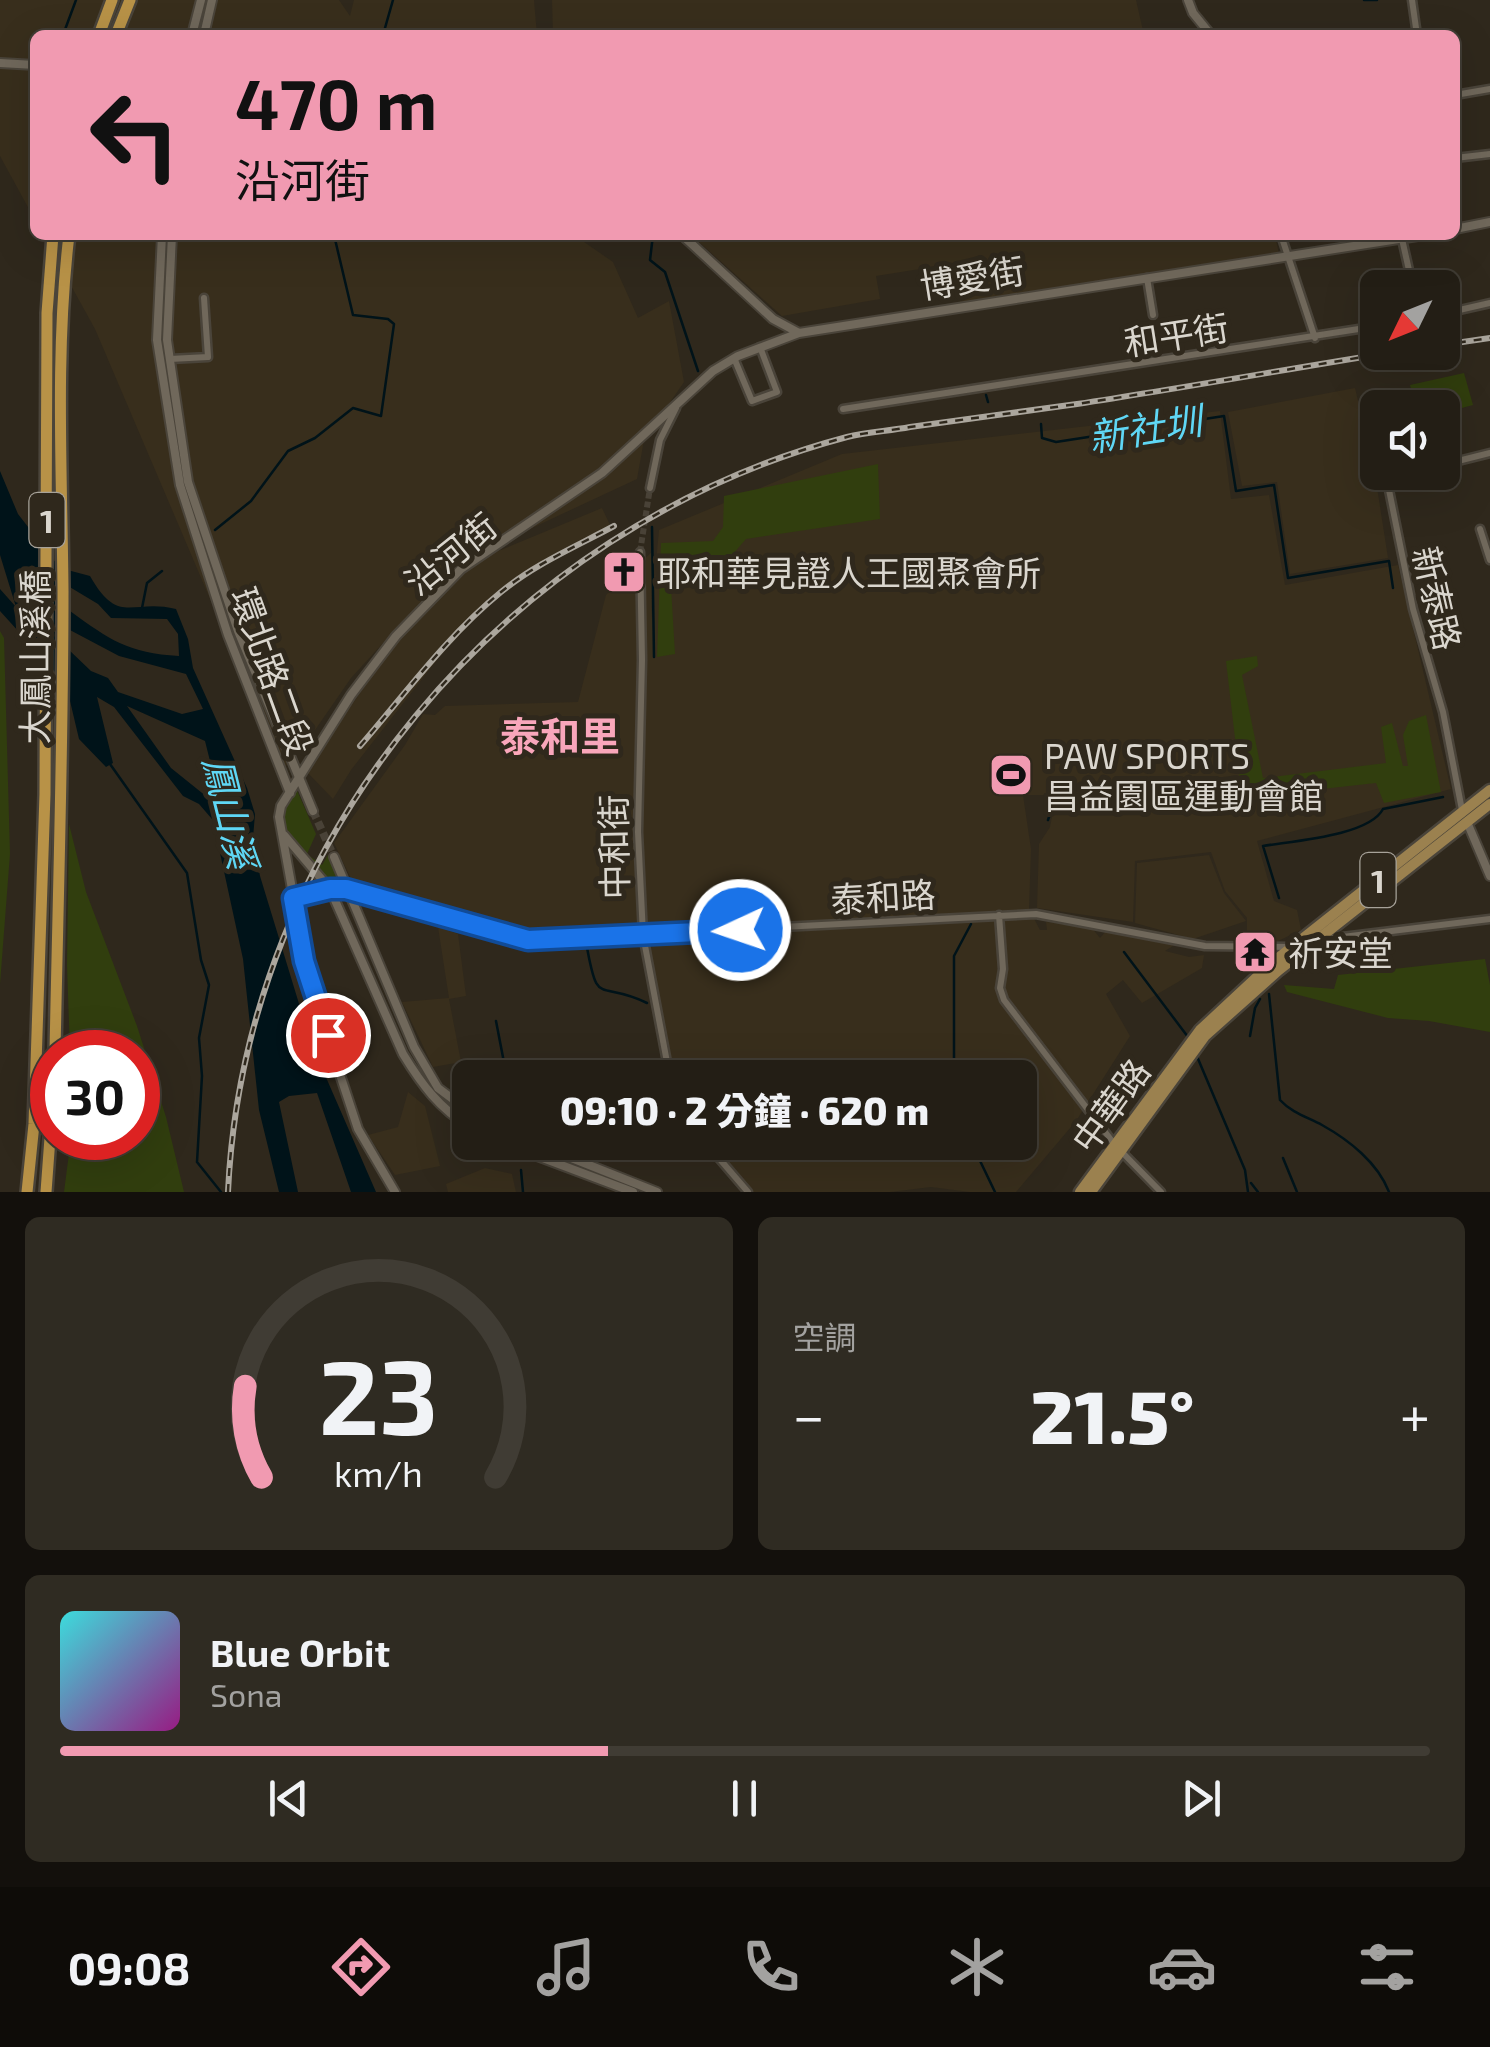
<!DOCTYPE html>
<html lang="zh-TW">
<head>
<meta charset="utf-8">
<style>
  body { margin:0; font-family:"Exo 2","Noto Sans TC",sans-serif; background:#2f2b22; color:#f1f3f6; height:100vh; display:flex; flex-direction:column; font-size:38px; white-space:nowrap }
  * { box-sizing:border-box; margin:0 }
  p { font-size:32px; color:#a3a2a0 }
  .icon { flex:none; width:55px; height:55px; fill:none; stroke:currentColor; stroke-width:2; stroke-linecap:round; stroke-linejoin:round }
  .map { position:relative; height:1192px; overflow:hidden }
  .sheet { display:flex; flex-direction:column; gap:25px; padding:25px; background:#13100c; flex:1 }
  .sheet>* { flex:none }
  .hud { position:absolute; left:30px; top:30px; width:1430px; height:210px; border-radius:15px; box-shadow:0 10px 40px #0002,0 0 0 2px #403c34; background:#f19ab1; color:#111; overflow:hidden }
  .needle { width:65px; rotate:227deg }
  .fabs { position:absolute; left:1360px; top:270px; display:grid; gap:20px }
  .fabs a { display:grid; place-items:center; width:100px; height:100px; border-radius:15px; background:#231e15; box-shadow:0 10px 40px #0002,0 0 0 2px #403c34; font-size:50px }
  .speed { position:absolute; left:30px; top:1030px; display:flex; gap:20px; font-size:50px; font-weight:700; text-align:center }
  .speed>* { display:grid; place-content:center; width:130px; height:130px; border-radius:50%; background:#231e15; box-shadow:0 10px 40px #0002,0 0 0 2px #403c34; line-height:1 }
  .speed .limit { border:15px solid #d22; background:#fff; color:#111 }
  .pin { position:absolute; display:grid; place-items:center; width:85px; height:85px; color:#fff; margin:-42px; border:5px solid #fff; border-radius:50%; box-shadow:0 2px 10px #0007 }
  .me { position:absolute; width:110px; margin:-55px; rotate:267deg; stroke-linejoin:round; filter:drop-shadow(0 0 8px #0008) }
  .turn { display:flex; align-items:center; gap:35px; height:210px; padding:0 40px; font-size:45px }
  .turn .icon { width:130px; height:130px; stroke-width:2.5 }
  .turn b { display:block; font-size:70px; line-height:85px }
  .big { font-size:75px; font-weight:800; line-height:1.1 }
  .sheet .tile { flex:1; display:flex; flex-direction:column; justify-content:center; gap:15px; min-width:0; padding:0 35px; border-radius:15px; background:#2f2b22 }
  .sheet .dial { align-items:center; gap:0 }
  .dial svg { height:260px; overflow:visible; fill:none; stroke:#403c34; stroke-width:7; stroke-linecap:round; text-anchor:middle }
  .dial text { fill:#f1f3f6; stroke:none }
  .song { display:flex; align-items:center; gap:30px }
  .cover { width:120px; height:120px; border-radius:15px; background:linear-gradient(135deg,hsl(180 70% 55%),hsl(310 70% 35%)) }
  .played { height:10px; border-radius:5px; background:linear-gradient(90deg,#f19ab1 40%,#403c34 40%) }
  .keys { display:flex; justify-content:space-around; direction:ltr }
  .heat { display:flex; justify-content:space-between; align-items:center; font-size:55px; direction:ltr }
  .sheet .tiles { flex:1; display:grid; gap:25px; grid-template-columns:1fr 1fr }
  .tile:last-child { grid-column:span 2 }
  .trip { position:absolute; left:452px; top:1060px; width:585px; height:100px; border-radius:15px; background:#231e15; box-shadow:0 10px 40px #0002,0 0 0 2px #403c34; font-weight:800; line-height:100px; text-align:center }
  .dock { display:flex; height:160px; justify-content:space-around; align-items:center; background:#0e0c08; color:#a3a2a0 }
  .dock .icon { width:70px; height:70px }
  .dock .active { color:#f19ab1 }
  .dock b { font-size:45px; color:#f1f3f6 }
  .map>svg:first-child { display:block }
  .built { fill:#382e1c }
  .green { fill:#313e0e }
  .water { fill:#001319; fill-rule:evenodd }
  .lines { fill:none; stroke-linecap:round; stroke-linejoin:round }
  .stream { stroke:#001319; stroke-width:2.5 }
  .minor-tunnel { stroke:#494237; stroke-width:6; stroke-dasharray:6 3; stroke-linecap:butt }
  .tertiary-tunnel { stroke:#494237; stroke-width:8; stroke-dasharray:8 4; stroke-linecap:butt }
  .minor-casing { stroke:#4a443a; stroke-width:11 }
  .tertiary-casing { stroke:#4a443a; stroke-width:12 }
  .primary-casing { stroke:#4a443a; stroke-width:15 }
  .motorway-casing { stroke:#4a443a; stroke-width:16 }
  .minor { stroke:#70685b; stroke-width:6 }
  .tertiary { stroke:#70685b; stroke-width:8 }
  .primary { stroke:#9b814f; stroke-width:10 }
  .motorway { stroke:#b89247; stroke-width:11 }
  .rail-casing { stroke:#aba69d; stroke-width:6 }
  .rail { stroke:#2f281c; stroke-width:2.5; stroke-dasharray:8; stroke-linecap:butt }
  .route-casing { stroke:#114b97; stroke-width:25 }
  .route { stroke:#1a73e8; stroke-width:18 }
  .labels { text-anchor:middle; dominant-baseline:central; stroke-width:10; stroke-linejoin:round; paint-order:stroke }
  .shield { fill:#2f281c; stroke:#a7a299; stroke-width:2.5 }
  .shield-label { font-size:32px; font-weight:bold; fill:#dad6ce }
  .street-label { font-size:35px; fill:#dad6ce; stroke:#2f281c }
  .poi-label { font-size:35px; fill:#dad6ce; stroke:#2f281c; text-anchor:start }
  .water-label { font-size:38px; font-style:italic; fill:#5fd7f5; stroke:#2f281c }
  .quarter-label { font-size:40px; font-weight:bold; fill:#f9a6bb; stroke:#2f281c }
</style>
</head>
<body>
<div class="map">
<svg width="1490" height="1192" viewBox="0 0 1490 1192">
  <rect width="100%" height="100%" fill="#2f281c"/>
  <path class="built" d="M0 0H339L350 16 354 0H534L537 35H35V220L0 156Z
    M552 0H1136L1144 35H553Z
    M43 235H574L613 262 638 318 669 301 684 382 644 440 637 479 444 569 425 590 426 596 351 678 306 743 303 741 283 770 95 329Z
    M691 235H1275L1279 254 960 302 951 264 876 276 880 299 782 316Z
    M1355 388 1374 468 1388 558 1290 574 1277 482 1242 486 1228 412Z
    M1220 411 1231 499 1269 495 1285 585 1398 565 1451 789 1257 841 1274 901 1297 910 1301 930 1276 942 1247 943V918L1225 891 1211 852 1135 861 1133 922 1037 908 1039 844 1050 827 1054 807 1047 795H1023L1031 849 1029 909 1040 930H1047L1046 922 1092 928 1100 938 1107 930 1176 944 1165 951 1189 957 1204 955 1202 968 1142 1003 1123 980 1106 994 1130 1036 1076 1121 1016 1192H970L931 1187 890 1192H751L709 1143 1020 1142V1078L673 1077 643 930 524 933 354 885 334 843 405 745 423 714 435 715 445 706 578 702 606 595 653 551 651 619 659 530 842 454Z
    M602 508 610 525 546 561 490 602 440 656 351 770 333 799 306 771 403 631 466 569 491 554Z
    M1209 855 1224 893 1246 921 1193 939 1135 923 1137 863Z
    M438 927 458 934 466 996 449 999 461 1062 433 1067 402 1002 449 998Z
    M408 1092 425 1106 440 1166 395 1175 368 1135 398 1127Z
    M485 1168 512 1174 516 1192H448L446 1184Z"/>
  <path class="green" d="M1464 373 1473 405 1443 413 1442 408 1416 407 1410 385Z
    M878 464 880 519 746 539 726 562 670 570 675 654 657 657 661 543 713 541 723 527 724 496Z
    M0 631 4 638 10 854 0 984Z
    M1257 656 1258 666 1242 675 1263 778 1386 763 1381 727 1392 723 1403 766H1408L1403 735 1409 721 1426 715 1441 792 1384 803 1376 783 1242 798 1226 661Z
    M296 788 316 834 307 854 322 865 328 855 339 882C317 878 282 840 282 817 282 806 291 797 296 788Z
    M69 824 86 892 137 1026 166 1117 184 1192H64L71 1138H138V1052H70L67 965Z
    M1485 959 1490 985V1032L1429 1021 1388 1018 1287 992 1284 985 1334 989 1338 975Z"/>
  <path class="water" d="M0 471 18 514 60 568 90 576C119 627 132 598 176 609L188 639 193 668 247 788 255 814 253 838 260 876 311 1043 376 1192H351L317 1093 289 1096 279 1102 298 1192H279L259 1110 243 959 220 853 218 826 199 804 183 796 114 707 97 697 113 763 106 767 79 739 66 684 0 611V589L16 607 0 555ZM68 586 98 604 111 618 167 619 178 634 179 656C128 653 110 640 70 611ZM68 629 119 656 186 674 203 709 182 714 118 692 108 678 91 671 68 649ZM127 706 205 741 222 809 171 768Z"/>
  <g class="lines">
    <path class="stream" d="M1364 0H1377
      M63 35 76 0
      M383 35 393 0
      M653 235 650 260 665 272 698 371
      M986 395 988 402
      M1041 424 1042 438 1056 442 1224 416 1236 491 1274 485 1288 578 1389 561 1393 588
      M652 527 654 657
      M215 530 251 501 288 451 315 438 353 408 381 416 394 324 388 319 353 315 334 235
      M142 608 147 583 162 571
      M110 764 187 873 201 960 209 985 199 1038 202 1076 197 1162 221 1192
      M1048 820 1050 814
      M1279 898 1263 846C1292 841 1369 836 1383 809L1443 797
      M453 915 522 934
      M586 942C598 1010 597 979 647 1003
      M1124 952 1188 1037
      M1269 994 1280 1100C1292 1113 1307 1117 1322 1125 1349 1140 1378 1163 1389 1192
      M496 1021 507 1078
      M1250 1036 1255 1008 1260 999
      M1196 1054 1245 1170 1248 1192
      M954 1078V956L971 924
      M971 1142 995 1192
      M1283 1158 1297 1192
      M521 1170 523 1192
      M1251 1183 1258 1192"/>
    <path class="minor-tunnel" d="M640 552 650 488"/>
    <path class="tertiary-tunnel" d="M313 811 334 857"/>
    <defs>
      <path id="minor" d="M1412 0 1417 35
        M1455 95 1490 89
        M1455 158 1490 154
        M1281 235 1315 338
        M1402 239 1413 288
        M1147 278 1153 315
        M1442 314 1490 303
        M734 358 752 401 777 392 760 347
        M170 359 208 357 204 298
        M843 409 1378 326
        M1442 465 1490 453
        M1415 472 1387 480 1413 609 1443 712 1462 810
        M650 488 660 440 676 408
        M1480 529 1490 560
        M640 552 642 660 638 832 643 935 670 1078
        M293 898 330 889H346L528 940 1036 914 1205 946 1291 947
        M999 915 1003 969 1000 988 1004 1000 1115 1145 1161 1192
        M1323 935 1326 939 1490 919
        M705 1142 748 1192"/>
      <path id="tertiary" d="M1188 0 1193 13 1211 35
        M192 35 201 0
        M204 35 212 0
        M0 63 35 65
        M1455 229 1490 222
        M162 235 157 340 180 485 228 635 290 793
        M172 235 167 340 188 482 238 631 313 811
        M682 235 773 319 799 333 1424 235
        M1467 822 1490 876
        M284 835 330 889 403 1054C422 1085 439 1108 470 1127
        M334 857 414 1047 438 1088 470 1112
        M500 1142 633 1192
        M531 1142 657 1192
        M395 1192 358 1129 317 1005 305 961 279 817 281 806 351 695 396 636 461 569 602 473 713 371 738 356 799 333"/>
      <path id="primary" d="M1080 1192 1200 1030 1273 962 1490 790
        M1091 1192 1205 1036 1279 970 1490 804"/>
      <path id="motorway" d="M99 35 112 0
        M116 35 130 0
        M55 1052C58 899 63 745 63 591 62 473 55 352 69 235
        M27 1192 34 1124 45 794 47 313 53 235
        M46 1192 52 1111"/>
    </defs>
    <use href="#minor" class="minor-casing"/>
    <use href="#tertiary" class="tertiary-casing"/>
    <use href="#primary" class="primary-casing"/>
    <use href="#motorway" class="motorway-casing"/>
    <use href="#minor" class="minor"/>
    <use href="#tertiary" class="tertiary"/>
    <use href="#primary" class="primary"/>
    <use href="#motorway" class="motorway"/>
    <defs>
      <path id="rail" d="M1442 345 1490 338
        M360 746C405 694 447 636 501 592 535 564 575 547 614 526
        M228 1192C244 839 506 527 847 437 867 432 889 431 910 427 966 419 1021 412 1077 404 1183 388 1288 369 1394 352"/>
    </defs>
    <use href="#rail" class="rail-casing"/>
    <use href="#rail" class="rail"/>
  </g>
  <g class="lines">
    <defs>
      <path id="route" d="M328 1035 304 961 293 898 330 889H346L528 940 740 930"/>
    </defs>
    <use href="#route" class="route-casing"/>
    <use href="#route" class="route"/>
  </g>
  <defs>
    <symbol id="church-square" viewBox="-11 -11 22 22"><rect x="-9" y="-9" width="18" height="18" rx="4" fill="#f19ab1" stroke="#2f281c"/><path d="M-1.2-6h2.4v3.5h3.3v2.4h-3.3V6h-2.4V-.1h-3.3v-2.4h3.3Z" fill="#111"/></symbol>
    <symbol id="stadium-square" viewBox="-11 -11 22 22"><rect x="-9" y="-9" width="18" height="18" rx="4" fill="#f19ab1" stroke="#2f281c"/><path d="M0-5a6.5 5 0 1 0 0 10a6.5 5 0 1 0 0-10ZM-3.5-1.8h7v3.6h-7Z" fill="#111"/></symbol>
    <symbol id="temple-square" viewBox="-11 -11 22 22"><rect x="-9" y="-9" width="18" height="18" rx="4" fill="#f19ab1" stroke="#2f281c"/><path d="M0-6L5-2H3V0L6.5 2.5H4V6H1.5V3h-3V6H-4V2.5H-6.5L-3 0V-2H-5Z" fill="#111"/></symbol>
  </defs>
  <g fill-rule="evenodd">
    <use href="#church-square" x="599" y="547" width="50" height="50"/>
    <use href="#stadium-square" x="986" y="750" width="50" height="50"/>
    <use href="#temple-square" x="1230" y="927" width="50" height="50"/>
  </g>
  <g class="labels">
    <g class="shield">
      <rect x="29.5" y="493" width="35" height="54" rx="8"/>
      <rect x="1360.5" y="853" width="35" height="54" rx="8"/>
    </g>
    <g class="shield-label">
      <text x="47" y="520">1</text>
      <text x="1378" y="880">1</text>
    </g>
    <g class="street-label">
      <text transform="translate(972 277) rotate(-9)">博愛街</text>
      <text transform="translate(1176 334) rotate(-9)">和平街</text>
      <text transform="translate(450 553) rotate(-39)">沿河街</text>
      <text transform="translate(1438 598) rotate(77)">新泰路</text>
      <text transform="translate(34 657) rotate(-90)">大鳳山溪橋</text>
      <text transform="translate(273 671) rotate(70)">環北路二段</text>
      <text transform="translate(613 847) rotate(-91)">中和街</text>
      <text transform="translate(883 896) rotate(-3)">泰和路</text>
      <text transform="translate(1110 1105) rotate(-54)">中華路</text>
    </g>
    <g class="poi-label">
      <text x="656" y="572">耶和華見證人王國聚會所</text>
      <text x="1044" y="755">PAW SPORTS<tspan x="1044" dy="40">昌益園區運動會館</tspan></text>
      <text x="1288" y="952">祈安堂</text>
    </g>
    <g class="water-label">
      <text transform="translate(1145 428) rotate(-9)">新社圳</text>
      <text transform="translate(231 812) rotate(76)">鳳山溪</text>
    </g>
    <g class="quarter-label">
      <text x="560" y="735">泰和里</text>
    </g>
  </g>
</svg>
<div class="fabs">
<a><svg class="needle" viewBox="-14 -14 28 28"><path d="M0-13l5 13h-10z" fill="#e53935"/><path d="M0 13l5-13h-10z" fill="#a3a2a0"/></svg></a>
<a><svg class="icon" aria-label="sound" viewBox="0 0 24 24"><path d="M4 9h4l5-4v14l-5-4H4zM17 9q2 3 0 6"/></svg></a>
</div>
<div class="speed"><div class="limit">30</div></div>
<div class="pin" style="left:328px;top:1035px;background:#d93025"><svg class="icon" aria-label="arrive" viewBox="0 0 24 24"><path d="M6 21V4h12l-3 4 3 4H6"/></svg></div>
<svg class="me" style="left:740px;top:930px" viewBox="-20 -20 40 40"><circle r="17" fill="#1a73e8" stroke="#fff" stroke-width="3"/><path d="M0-11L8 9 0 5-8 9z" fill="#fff"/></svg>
<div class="trip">09:10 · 2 分鐘 · 620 m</div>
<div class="hud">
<div class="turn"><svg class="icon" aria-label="left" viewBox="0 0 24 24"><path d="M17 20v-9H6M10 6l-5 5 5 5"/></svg><div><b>470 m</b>沿河街</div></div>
</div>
</div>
<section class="sheet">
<div class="tiles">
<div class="tile dial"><svg viewBox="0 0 100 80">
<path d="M14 69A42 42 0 1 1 86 69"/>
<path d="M14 69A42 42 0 0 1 9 41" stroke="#f19ab1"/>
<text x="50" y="56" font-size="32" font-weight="700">23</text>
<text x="50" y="72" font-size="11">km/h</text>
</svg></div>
<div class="tile"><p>空調</p>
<div class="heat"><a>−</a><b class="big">21.5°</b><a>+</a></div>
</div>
<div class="tile">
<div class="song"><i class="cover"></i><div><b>Blue Orbit</b><p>Sona</p></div></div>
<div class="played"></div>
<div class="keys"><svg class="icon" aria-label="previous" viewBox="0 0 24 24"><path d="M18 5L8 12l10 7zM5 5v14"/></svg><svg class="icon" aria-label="pause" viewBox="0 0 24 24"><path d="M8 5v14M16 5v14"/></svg><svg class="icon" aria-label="next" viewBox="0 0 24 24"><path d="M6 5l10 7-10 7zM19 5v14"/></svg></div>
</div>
</div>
</section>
<nav class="dock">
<b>09:08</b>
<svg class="icon active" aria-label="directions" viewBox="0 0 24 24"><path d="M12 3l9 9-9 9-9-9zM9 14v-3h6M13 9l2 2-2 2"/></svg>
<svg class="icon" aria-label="music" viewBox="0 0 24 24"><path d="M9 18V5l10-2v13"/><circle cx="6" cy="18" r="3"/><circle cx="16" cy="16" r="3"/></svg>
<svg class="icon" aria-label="phone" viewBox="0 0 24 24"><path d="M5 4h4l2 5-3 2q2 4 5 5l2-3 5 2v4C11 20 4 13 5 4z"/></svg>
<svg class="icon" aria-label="climate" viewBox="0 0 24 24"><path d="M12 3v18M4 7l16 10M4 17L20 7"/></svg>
<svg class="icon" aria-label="car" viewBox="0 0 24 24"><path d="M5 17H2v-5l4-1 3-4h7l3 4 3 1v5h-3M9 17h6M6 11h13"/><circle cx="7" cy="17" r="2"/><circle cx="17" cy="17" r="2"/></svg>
<svg class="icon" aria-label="filters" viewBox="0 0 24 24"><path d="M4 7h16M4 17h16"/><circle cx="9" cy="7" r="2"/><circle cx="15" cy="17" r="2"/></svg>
</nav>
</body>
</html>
